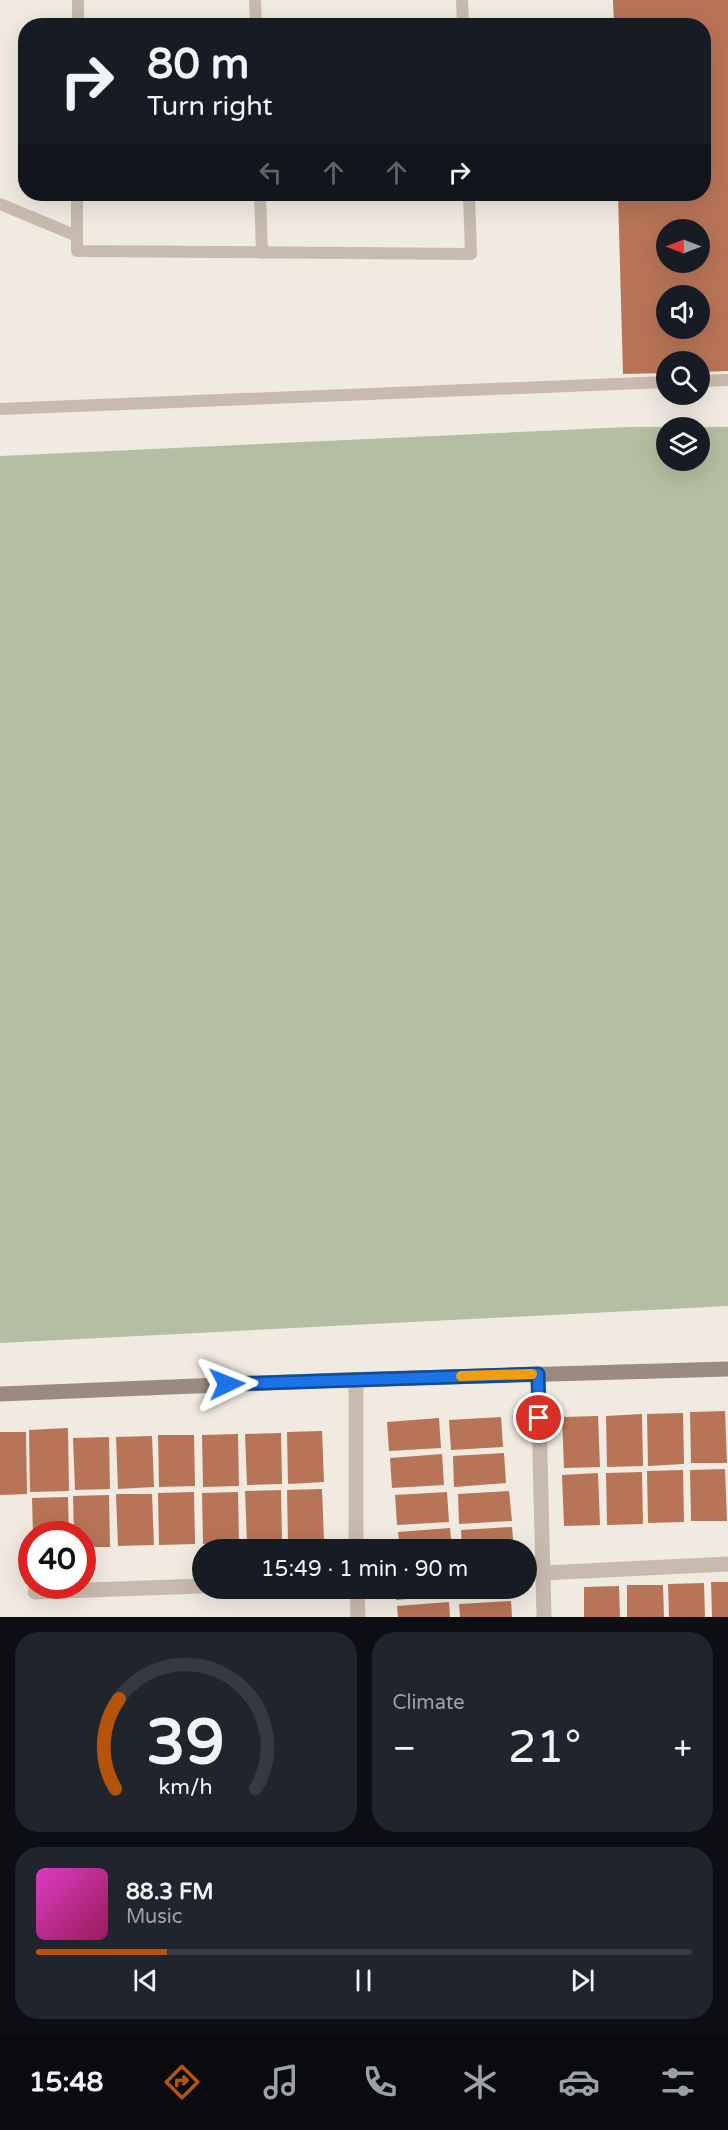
<!DOCTYPE html>
<html lang="en">
<head>
<meta charset="utf-8">
<style>
  body { margin:0; font-family:"Varela Round",sans-serif; background:#20242c; color:#f1f3f6; height:100vh; display:flex; flex-direction:column; font-size:22px; white-space:nowrap }
  * { box-sizing:border-box; margin:0 }
  p { font-size:20px; color:#9ea1a6 }
  .icon { flex:none; width:33px; height:33px; fill:none; stroke:currentColor; stroke-width:2; stroke-linecap:round; stroke-linejoin:round }
  .map { position:relative; height:1617px; overflow:hidden }
  .sheet { display:flex; flex-direction:column; gap:15px; padding:15px; background:#0d0f14; flex:1 }
  .sheet>* { flex:none }
  .top-card { position:absolute; left:18px; top:18px; width:693px; height:183px; border-radius:24px; box-shadow:0 6px 24px #0002; background:#171b24; color:#f1f3f6; overflow:hidden }
  .needle { width:39px; rotate:270deg }
  .tools { position:absolute; left:656px; top:219px; display:grid; gap:12px }
  .tools a { display:grid; place-items:center; width:54px; height:54px; border-radius:50%; background:#171b24; box-shadow:0 6px 24px #0002; font-size:30px }
  .speed { position:absolute; left:18px; top:1521px; display:flex; gap:12px; font-size:30px; font-weight:700; text-align:center }
  .speed>* { display:grid; place-content:center; width:78px; height:78px; border-radius:50%; background:#171b24; box-shadow:0 6px 24px #0002; line-height:1 }
  .speed .limit { border:9px solid #d22; background:#fff; color:#111 }
  .pin { position:absolute; display:grid; place-items:center; width:51px; height:51px; color:#fff; margin:-26px; border:3px solid #fff; border-radius:50%; box-shadow:0 2px 6px #0007 }
  .me { position:absolute; width:66px; margin:-33px; rotate:88deg; stroke-linejoin:round; filter:drop-shadow(0 0 4px #0008) }
  .turn { display:flex; align-items:center; gap:21px; height:126px; padding:0 30px; font-size:27px }
  .turn .icon { width:78px; height:78px; stroke-width:2.5 }
  .turn b { display:block; font-size:42px; line-height:51px }
  .lanes { display:flex; align-items:center; height:57px; padding:0 30px; background:#0003; justify-content:center; gap:30px; direction:ltr }
  .lanes .off { opacity:.35 }
  .big { font-size:45px; font-weight:600; line-height:1.1 }
  .sheet .widget { flex:1; display:flex; flex-direction:column; justify-content:center; gap:9px; min-width:0; padding:0 21px; border-radius:24px; background:#20242c }
  .sheet .dial { align-items:center; gap:0 }
  .dial svg { height:156px; overflow:visible; fill:none; stroke:#363941; stroke-width:7; stroke-linecap:round; text-anchor:middle }
  .dial text { fill:#f1f3f6; stroke:none }
  .song { display:flex; align-items:center; gap:18px }
  .cover { width:72px; height:72px; border-radius:9px; background:linear-gradient(135deg,hsl(310 70% 55%),hsl(330 70% 35%)) }
  .played { height:6px; border-radius:3px; background:linear-gradient(90deg,#b45309 20%,#363941 20%) }
  .keys { display:flex; justify-content:space-around; direction:ltr }
  .heat { display:flex; justify-content:space-between; align-items:center; font-size:33px; direction:ltr }
  .sheet .tiles { flex:1; display:grid; gap:15px; grid-template-columns:1fr 1fr }
  .widget:last-child { grid-column:span 2 }
  .trip { position:absolute; left:192px; top:1539px; width:345px; height:60px; border-radius:30px; background:#171b24; box-shadow:0 6px 24px #0002; font-weight:600; line-height:60px; text-align:center }
  .tabs { display:flex; height:96px; justify-content:space-around; align-items:center; background:#090b0e; color:#9ea1a6 }
  .tabs .icon { width:42px; height:42px }
  .tabs .selected { color:#b45309 }
  .tabs b { font-size:27px; color:#f1f3f6 }
  .map>svg:first-child { display:block }
  .green { fill:#b3bea2; fill-rule:evenodd }
  .building { fill:#b87457; fill-rule:evenodd }
  .lines { fill:none; stroke-linecap:round; stroke-linejoin:round }
  .lane { stroke:#c8bbae; stroke-width:12 }
  .street { stroke:#c8bbae; stroke-width:15 }
  .secondary { stroke:#9b8b7f; stroke-width:15 }
  .route-casing { stroke:#114b97; stroke-width:15 }
  .route { stroke:#1a73e8; stroke-width:10 }
  .slow { stroke:#f59e0b; stroke-width:10 }
</style>
</head>
<body>
<div class="map">
<svg width="728" height="1617" viewBox="0 0 728 1617">
  <rect width="100%" height="100%" fill="#f1eae1"/>
  <path class="green" d="M628 427H728V1306L0 1343V456ZM666 428H699V460H666Z"/>
  <path class="building" d="M613 0H728V371L699 372V362H666V373L623 374 618 194H704V26H614ZM666 230H699V262H666ZM666 296H699V328H666Z
    M725 1411 727 1463H691L690 1412Z
    M683 1413 684 1464 648 1466 647 1414Z
    M642 1414 643 1466 607 1467 606 1416Z
    M598 1416 600 1467 564 1468 562 1417Z
    M501 1417 503 1447 451 1450 449 1420Z
    M439 1418 441 1448 389 1451 387 1422Z
    M68 1428 69 1491 30 1492 29 1430Z
    M322 1431 324 1482 288 1484 287 1432Z
    M0 1432H26L27 1494 0 1495Z
    M281 1433 282 1484 247 1485 245 1434Z
    M238 1434 239 1486 203 1487 202 1435Z
    M158 1435H194L195 1486 159 1487Z
    M152 1436 154 1487 118 1489 116 1437Z
    M109 1437 110 1489 75 1490 73 1438Z
    M504 1453 506 1483 454 1487 453 1456Z
    M442 1454 444 1485 392 1488 390 1458Z
    M725 1469 727 1521H691L690 1470Z
    M683 1470 684 1522 648 1523 647 1471Z
    M642 1472 643 1524 607 1525 606 1473Z
    M598 1473 600 1525 564 1526 562 1475Z
    M322 1489 324 1540 288 1541 287 1490Z
    M281 1490 282 1542 247 1543 245 1491Z
    M509 1491 512 1521 459 1524 458 1494Z
    M194 1492 195 1544 159 1545 158 1493Z
    M238 1492 239 1543 203 1544 202 1493Z
    M447 1492 449 1522 397 1525 395 1495Z
    M116 1494H152L154 1545 118 1546Z
    M109 1495 110 1547H82V1534H74L73 1496Z
    M68 1497 69 1534H33L32 1498Z
    M512 1527 514 1550H462L461 1530Z
    M450 1528 452 1550H400L398 1532Z
    M711 1582H728V1617H712Z
    M704 1583 705 1617H669L668 1584Z
    M627 1585H663L664 1617H627Z
    M619 1586 620 1617H584V1587Z
    M395 1588H447V1596L396 1600Z
    M457 1588H509L510 1595 458 1598Z
    M511 1601 512 1617H460L459 1604Z
    M449 1602 450 1617H398L397 1606Z"/>
  <g class="lines">
    <path class="lane" d="M255 0 256 26
      M462 0 463 26
      M78 26V0
      M77 194V251L471 254 469 194
      M260 194 262 253
      M0 204 77 236
      M699 381 728 380
      M0 409 666 382"/>
    <path class="street" d="M538 1374 544 1617
      M356 1380V1550
      M543 1573 728 1564
      M357 1588 358 1617
      M35 1592 202 1586"/>
    <path class="secondary" d="M0 1394 341 1380 728 1369"/>
  </g>
  <g class="lines">
    <defs>
      <path id="route" d="M227 1384 538 1374 539 1418"/>
    </defs>
    <use href="#route" class="route-casing"/>
    <use href="#route" class="route"/>
    <path class="slow" d="M461 1376 532 1374"/>
  </g>
</svg>
<div class="tools">
<a><svg class="needle" viewBox="-14 -14 28 28"><path d="M0-13l5 13h-10z" fill="#e53935"/><path d="M0 13l5-13h-10z" fill="#9ea1a6"/></svg></a>
<a><svg class="icon" aria-label="sound" viewBox="0 0 24 24"><path d="M4 9h4l5-4v14l-5-4H4zM17 9q2 3 0 6"/></svg></a>
<a><svg class="icon" aria-label="search" viewBox="0 0 24 24"><circle cx="10" cy="10" r="6"/><path d="M15 15l6 6"/></svg></a>
<a><svg class="icon" aria-label="layers" viewBox="0 0 24 24"><path d="M12 4l9 5-9 5-9-5zM3 14l9 5 9-5"/></svg></a>
</div>
<div class="speed"><div class="limit">40</div></div>
<div class="pin" style="left:539px;top:1418px;background:#d93025"><svg class="icon" aria-label="arrive" viewBox="0 0 24 24"><path d="M6 21V4h12l-3 4 3 4H6"/></svg></div>
<svg class="me" style="left:227px;top:1384px" viewBox="-20 -20 40 40"><path d="M0-17L14 15 0 8-14 15z" fill="#1a73e8" stroke="#fff" stroke-width="4"/></svg>
<div class="trip">15:49 · 1 min · 90 m</div>
<div class="top-card">
<div class="turn"><svg class="icon" aria-label="right" viewBox="0 0 24 24"><path d="M7 20v-9h11M14 6l5 5-5 5"/></svg><div><b>80 m</b>Turn right</div></div>
<div class="lanes"><svg class="icon off" aria-label="left" viewBox="0 0 24 24"><path d="M17 20v-9H6M10 6l-5 5 5 5"/></svg><svg class="icon off" aria-label="ahead" viewBox="0 0 24 24"><path d="M12 20V5M6 11l6-6 6 6"/></svg><svg class="icon off" aria-label="ahead" viewBox="0 0 24 24"><path d="M12 20V5M6 11l6-6 6 6"/></svg><svg class="icon" aria-label="right" viewBox="0 0 24 24"><path d="M7 20v-9h11M14 6l5 5-5 5"/></svg></div>
</div>
</div>
<section class="sheet">
<div class="tiles">
<div class="widget dial"><svg viewBox="0 0 100 80">
<path d="M14 69A42 42 0 1 1 86 69"/>
<path d="M14 69A42 42 0 0 1 16 23" stroke="#b45309"/>
<text x="50" y="56" font-size="32" font-weight="700">39</text>
<text x="50" y="72" font-size="11">km/h</text>
</svg></div>
<div class="widget"><p>Climate</p>
<div class="heat"><a>−</a><b class="big">21°</b><a>+</a></div>
</div>
<div class="widget">
<div class="song"><i class="cover"></i><div><b>88.3 FM</b><p>Music</p></div></div>
<div class="played"></div>
<div class="keys"><svg class="icon" aria-label="previous" viewBox="0 0 24 24"><path d="M18 5L8 12l10 7zM5 5v14"/></svg><svg class="icon" aria-label="pause" viewBox="0 0 24 24"><path d="M8 5v14M16 5v14"/></svg><svg class="icon" aria-label="next" viewBox="0 0 24 24"><path d="M6 5l10 7-10 7zM19 5v14"/></svg></div>
</div>
</div>
</section>
<nav class="tabs">
<b>15:48</b>
<svg class="icon selected" aria-label="directions" viewBox="0 0 24 24"><path d="M12 3l9 9-9 9-9-9zM9 14v-3h6M13 9l2 2-2 2"/></svg>
<svg class="icon" aria-label="music" viewBox="0 0 24 24"><path d="M9 18V5l10-2v13"/><circle cx="6" cy="18" r="3"/><circle cx="16" cy="16" r="3"/></svg>
<svg class="icon" aria-label="phone" viewBox="0 0 24 24"><path d="M5 4h4l2 5-3 2q2 4 5 5l2-3 5 2v4C11 20 4 13 5 4z"/></svg>
<svg class="icon" aria-label="climate" viewBox="0 0 24 24"><path d="M12 3v18M4 7l16 10M4 17L20 7"/></svg>
<svg class="icon" aria-label="car" viewBox="0 0 24 24"><path d="M5 17H2v-5l4-1 3-4h7l3 4 3 1v5h-3M9 17h6M6 11h13"/><circle cx="7" cy="17" r="2"/><circle cx="17" cy="17" r="2"/></svg>
<svg class="icon" aria-label="filters" viewBox="0 0 24 24"><path d="M4 7h16M4 17h16"/><circle cx="9" cy="7" r="2"/><circle cx="15" cy="17" r="2"/></svg>
</nav>
</body>
</html>
